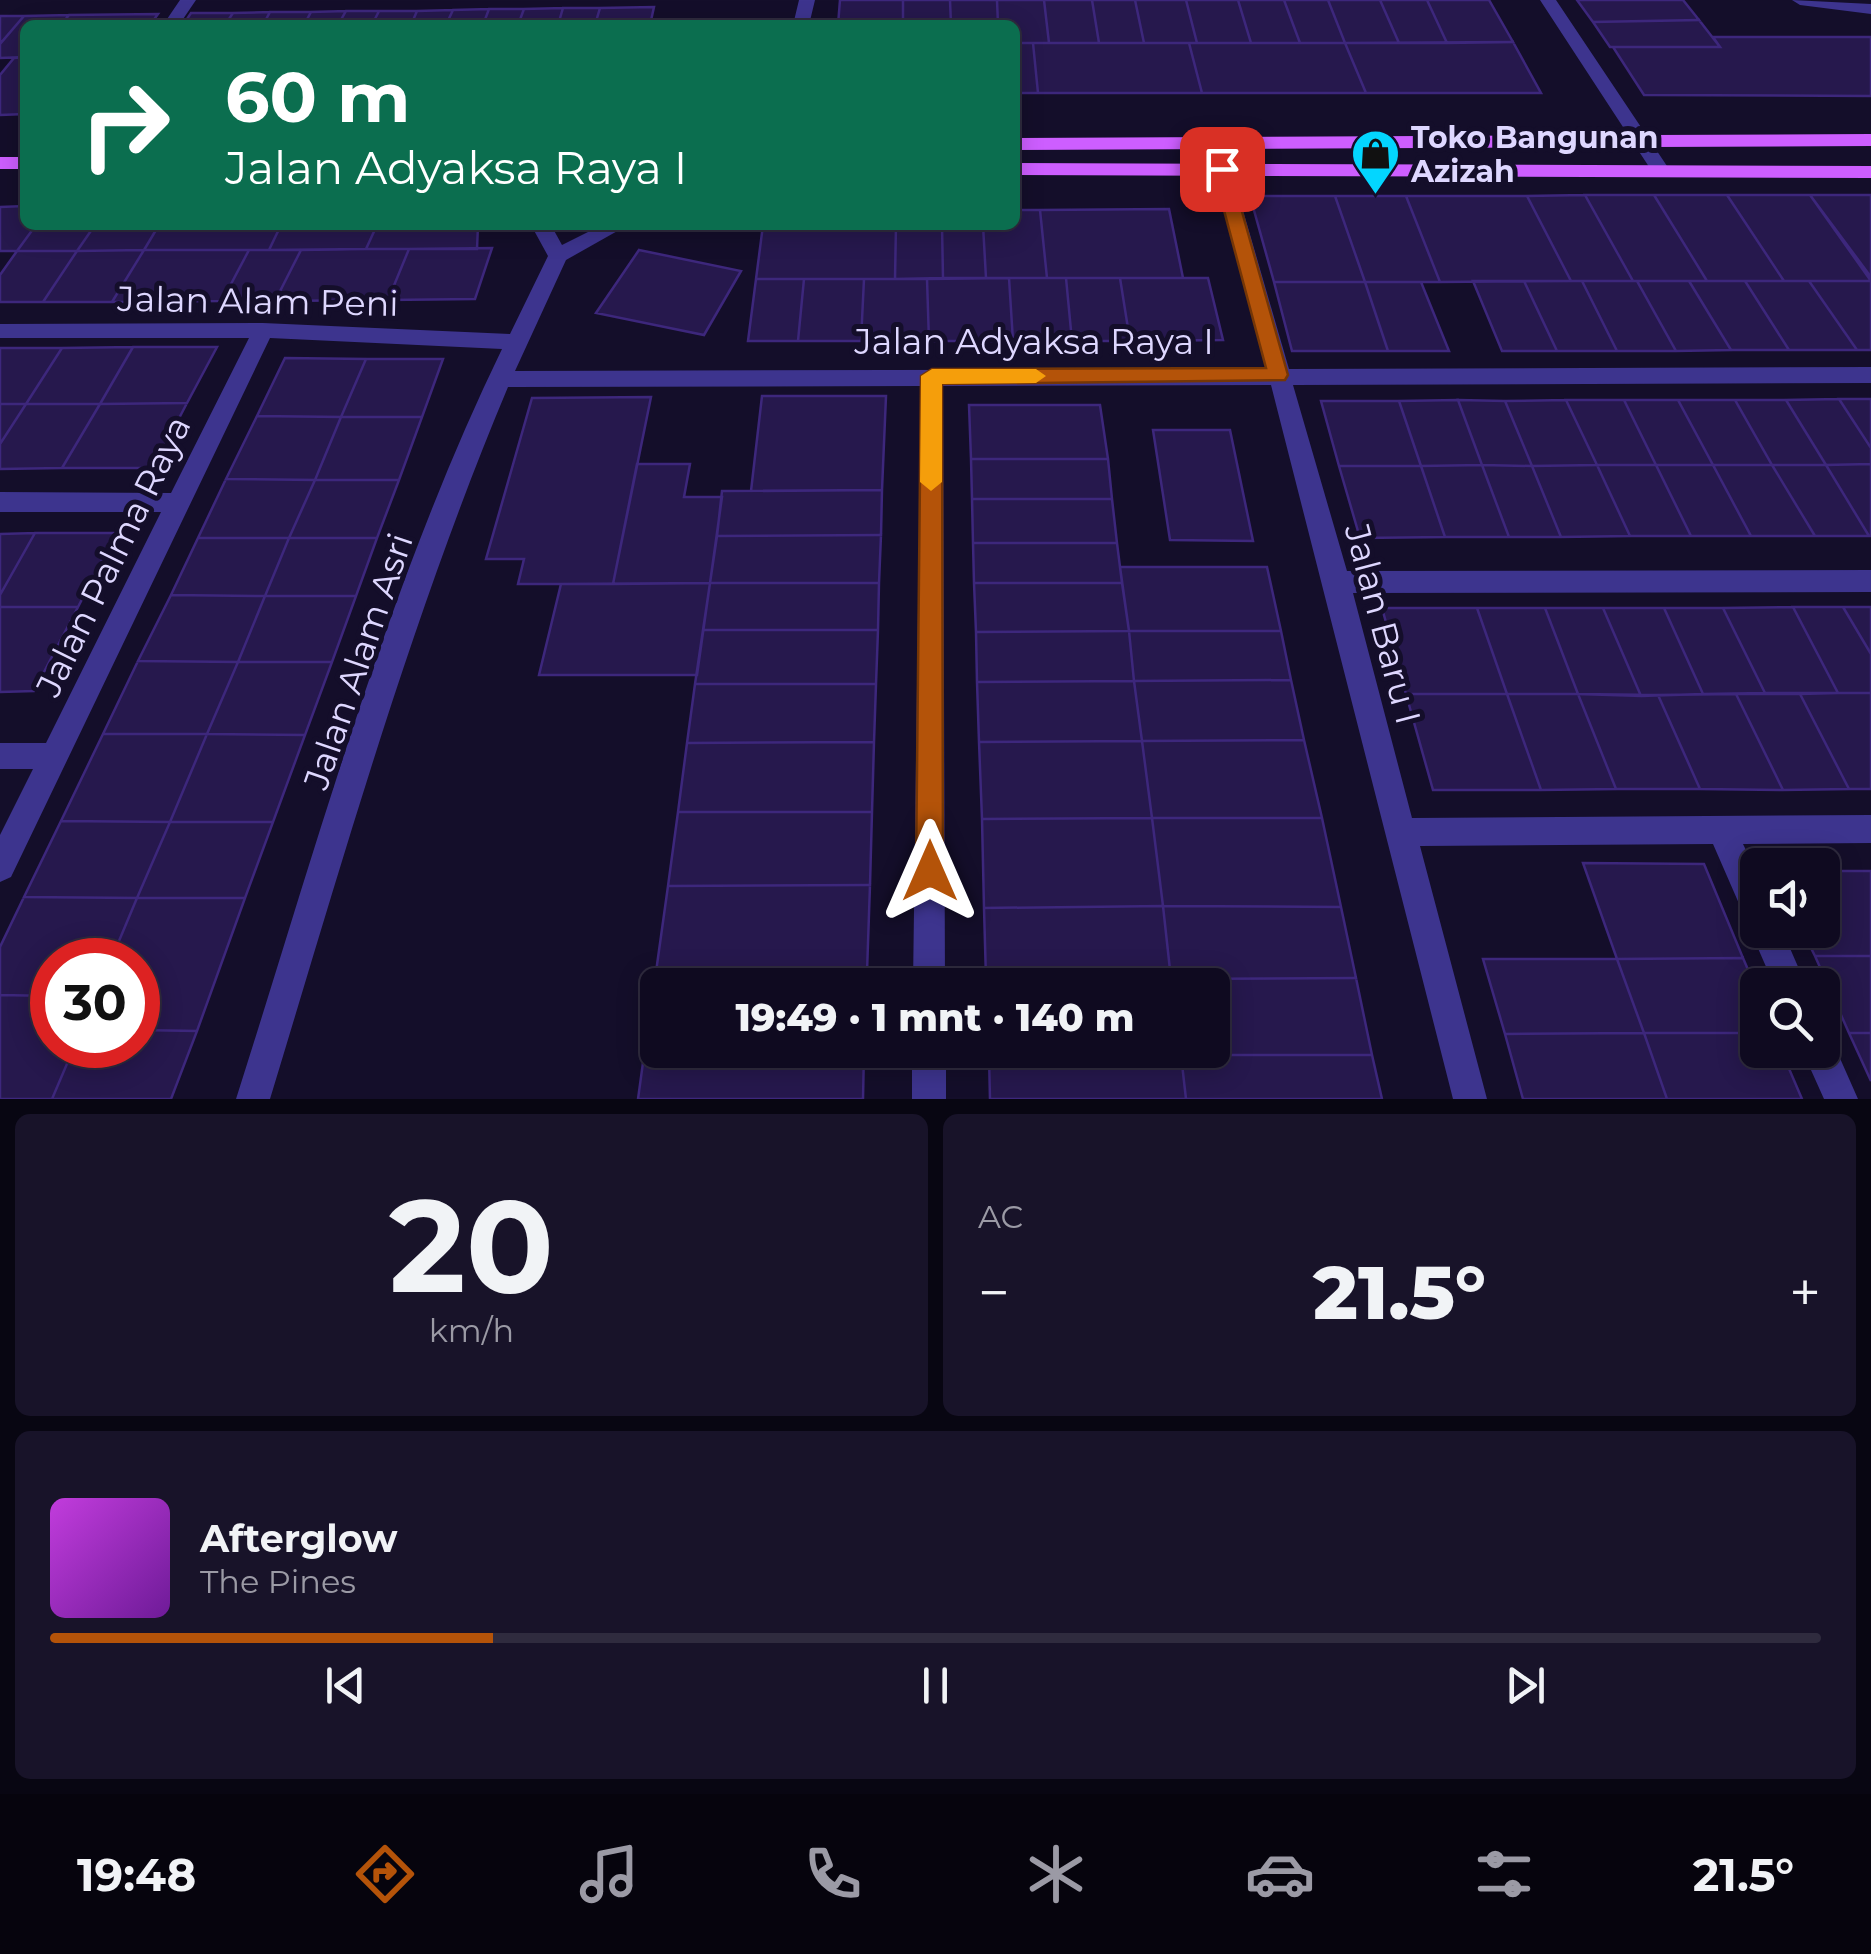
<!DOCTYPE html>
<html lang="id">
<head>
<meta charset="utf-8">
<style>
  body { margin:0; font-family:Montserrat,sans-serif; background:#181329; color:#f1f3f6; height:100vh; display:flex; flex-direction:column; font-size:38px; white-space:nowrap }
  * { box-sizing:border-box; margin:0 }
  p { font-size:32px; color:#9b9aa5 }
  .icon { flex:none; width:55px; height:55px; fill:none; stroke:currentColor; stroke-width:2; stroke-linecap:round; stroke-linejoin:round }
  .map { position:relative; height:1099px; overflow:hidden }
  .details { display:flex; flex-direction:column; gap:15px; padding:15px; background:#080612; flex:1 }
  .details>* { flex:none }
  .banner { position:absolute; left:20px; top:20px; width:1000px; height:210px; border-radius:15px; box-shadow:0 5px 25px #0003,0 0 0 2px #2f2b3e; background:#0b6e4f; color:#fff; overflow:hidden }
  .tools { position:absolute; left:1740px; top:848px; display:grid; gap:20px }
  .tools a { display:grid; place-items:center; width:100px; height:100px; border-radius:15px; background:#0f0a20; box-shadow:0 5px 25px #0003,0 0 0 2px #2f2b3e; font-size:50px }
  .speed { position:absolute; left:30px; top:938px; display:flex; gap:20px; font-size:50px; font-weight:700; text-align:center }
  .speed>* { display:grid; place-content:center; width:130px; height:130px; border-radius:50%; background:#0f0a20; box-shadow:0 5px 25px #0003,0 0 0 2px #2f2b3e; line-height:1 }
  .speed .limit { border:15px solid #d22; background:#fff; color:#111 }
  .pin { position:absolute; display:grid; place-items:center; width:85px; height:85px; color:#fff; margin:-42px; border-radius:20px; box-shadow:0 5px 15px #0006 }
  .me { position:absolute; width:110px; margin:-55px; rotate:0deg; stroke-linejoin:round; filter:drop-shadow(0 0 8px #0008) }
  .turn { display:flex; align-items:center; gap:35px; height:210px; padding:0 40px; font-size:45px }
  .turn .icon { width:130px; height:130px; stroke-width:2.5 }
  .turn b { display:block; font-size:70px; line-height:85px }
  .big { font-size:75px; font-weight:800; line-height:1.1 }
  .details .widget { flex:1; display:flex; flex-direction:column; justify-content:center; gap:15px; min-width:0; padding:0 35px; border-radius:15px; background:#181329 }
  .details .dial { align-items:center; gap:0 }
  .dial b { font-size:130px; line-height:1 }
  .song { display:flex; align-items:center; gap:30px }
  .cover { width:120px; height:120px; border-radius:15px; background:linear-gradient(135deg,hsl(290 70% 55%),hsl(280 70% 35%)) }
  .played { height:10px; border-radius:5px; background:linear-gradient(90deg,#b45309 25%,#2f2b3e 25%) }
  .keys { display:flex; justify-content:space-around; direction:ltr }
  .heat { display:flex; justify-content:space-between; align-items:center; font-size:55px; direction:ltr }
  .details .tiles { flex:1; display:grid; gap:15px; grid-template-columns:1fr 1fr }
  .widget:last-child { grid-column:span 2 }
  .trip { position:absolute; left:640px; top:968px; width:590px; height:100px; border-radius:15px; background:#0f0a20; box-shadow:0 5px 25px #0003,0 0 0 2px #2f2b3e; font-weight:800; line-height:100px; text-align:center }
  .tabs { display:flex; height:160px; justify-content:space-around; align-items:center; background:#06040d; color:#9b9aa5 }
  .tabs .icon { width:70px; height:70px }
  .tabs .current { color:#b45309 }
  .tabs b { font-size:45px; color:#f1f3f6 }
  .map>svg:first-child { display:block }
  .building { fill:#26184d; stroke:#3d277c; stroke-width:2.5 }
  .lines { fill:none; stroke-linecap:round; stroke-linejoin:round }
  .minor { fill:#3d348e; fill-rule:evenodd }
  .major { fill:#cd5eff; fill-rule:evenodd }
  .route { fill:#b45309; stroke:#753606; stroke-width:2.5 }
  .slow { fill:#f59e0b }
  .labels { text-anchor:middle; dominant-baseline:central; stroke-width:10; stroke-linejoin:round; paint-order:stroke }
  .far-poi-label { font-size:30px; font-weight:bold; fill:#ded7ff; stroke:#140e2a; text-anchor:start }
  .street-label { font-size:35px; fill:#ded7ff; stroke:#140e2a }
</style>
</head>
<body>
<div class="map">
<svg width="1871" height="1099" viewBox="0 0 1871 1099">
  <rect width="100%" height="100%" fill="#140e2a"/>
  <path class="building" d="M840 0H903V25H838Z
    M903 0H950L951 25H903Z
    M950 0H997L998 25H951Z
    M997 0H1044L1049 43H1015V25H998Z
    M1044 0H1092L1099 43H1049Z
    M1092 0H1135L1144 43H1099Z
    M1135 0H1186L1197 43H1144Z
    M1186 0H1238L1251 43H1197Z
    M1238 0H1284L1300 43H1251Z
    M1284 0H1328L1345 43H1300Z
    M1328 0H1380L1399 43H1345Z
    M1380 0H1427L1447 43H1399Z
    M1427 0H1489L1513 42 1447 43Z
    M1577 0H1683L1699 20 1593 22Z
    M654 7 650 25H595L600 8Z
    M563 8H600L595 25H558Z
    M563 8 558 25H518L524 9Z
    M489 9H524L518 25H483Z
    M489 9 483 25H446L453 10Z
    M453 10 446 25H411L417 11Z
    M346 11H379L372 25H338Z
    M346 11 338 25H304L311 12Z
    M379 11H417L411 25H372Z
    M270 12H311L304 25H263Z
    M270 12 263 25H225L233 13Z
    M191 13H233L225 25H183Z
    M158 14 150 25H61L69 15Z
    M69 15 61 25H25V57L0 58V44L24 16Z
    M0 16H24L0 44Z
    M1699 20 1720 47H1610L1593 22Z
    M1713 37H1871V96L1644 95 1613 47H1720Z
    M1513 42 1541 93H1366L1345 43Z
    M1015 43H1033L1038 93H1015Z
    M1033 43H1189L1202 93H1038Z
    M1189 43H1345L1366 93H1202Z
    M25 57V114L0 115V75L14 58Z
    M1585 195H1654L1707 281H1633Z
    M1585 195 1633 281H1571L1527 196Z
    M1654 195H1727L1784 281H1707Z
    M1727 195H1810L1871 281H1784Z
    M1810 195H1871V277Z
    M1250 196H1335L1365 282H1274Z
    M1335 196H1406L1440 282H1365Z
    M1406 196H1527L1571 281 1440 282Z
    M25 206V225H36L17 251H0V207Z
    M1169 209 1183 278H1047L1040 210Z
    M1015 210H1040L1047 278H986L983 225H1015Z
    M36 225H95L77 251H17Z
    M95 225H159L144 250 77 251Z
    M159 225H281L269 250H144Z
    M281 225H377L366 249 269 250Z
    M377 225H478L477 249H366Z
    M763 225H896L895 279H756Z
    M896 225H942L943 278 895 279Z
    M942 225H983L986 278H943Z
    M492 248 475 299 388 300 409 249Z
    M366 249H409L388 300 275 301 301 250Z
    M144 250H249L222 301 112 302Z
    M144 250 112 302H43L77 251Z
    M249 250H301L275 301H222Z
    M639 250 741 271 704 335 596 313Z
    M17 251H77L43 302H0V275Z
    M1009 278H1066L1072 341H1013Z
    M1009 278 1013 341H929L927 279Z
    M1066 278H1120L1130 341H1072Z
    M1120 278H1208L1223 340 1130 341Z
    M756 279H804L798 341H748Z
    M804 279H864L861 341H798Z
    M864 279H927L929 341H861Z
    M1473 281H1524L1557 351H1502Z
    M1524 281H1582L1617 351H1557Z
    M1582 281H1637L1676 351H1617Z
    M1637 281H1689L1731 350 1676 351Z
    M1689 281H1745L1789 350H1731Z
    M1745 281H1809L1857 350H1789Z
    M1809 281H1871V350H1857Z
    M1274 282H1365L1388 351H1292Z
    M1365 282H1421L1449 351H1388Z
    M133 347H217L187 403 100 404Z
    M133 347 100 404H26L62 348Z
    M0 348H62L26 404H0Z
    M285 358 366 359 341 417 257 416Z
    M366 359H443L422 417H341Z
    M762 396H886L882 490 751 491Z
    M651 397 613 584H518L524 559H486L532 398Z
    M1839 399H1871V448Z
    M1839 399 1871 448V464L1826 465 1786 400Z
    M1458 400 1482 465 1421 466 1399 401Z
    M1458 400 1505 401 1532 466 1482 465Z
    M1566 400 1597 465 1532 466 1505 401Z
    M1566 400H1624L1656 465H1597Z
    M1624 400H1678L1713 465H1656Z
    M1678 400H1735L1772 465H1713Z
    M1735 400H1786L1826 465H1772Z
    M1321 401H1399L1421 466H1339Z
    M187 403 153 468H62L100 404Z
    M0 404H26L0 444Z
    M26 404H100L62 468 0 469V444Z
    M969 405H1100L1108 459H971Z
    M257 416 341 417 315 480 226 479Z
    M341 417H422L399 480H315Z
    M1153 430H1230L1253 541 1170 540Z
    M971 459H1108L1112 499H972Z
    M637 464H690L684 497H722L710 583 613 584Z
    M1871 464V536H1869L1826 465Z
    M1482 465 1509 537H1445L1421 466Z
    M1482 465 1532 466 1561 537H1509Z
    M1597 465H1656L1691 536H1630Z
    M1597 465 1630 536 1561 537 1532 466Z
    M1656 465H1713L1751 536H1691Z
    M1713 465H1772L1815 536H1751Z
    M1772 465H1826L1869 536H1815Z
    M1339 466H1421L1445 537 1360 538Z
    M226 479 315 480 289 538H198Z
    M315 480H399L377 538H289Z
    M882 490 881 535 717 536 722 491Z
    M972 499H1112L1117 543H973Z
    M35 533H116L78 607H0V595Z
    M35 533 0 595V534Z
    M881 535 879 583H710L717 536Z
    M198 538H289L265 596 171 595Z
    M289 538H377L356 596H265Z
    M973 543H1117L1122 583H974Z
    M1120 567H1267L1281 631H1129Z
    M710 583 697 675H539L561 584Z
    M710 583H879L878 630H703Z
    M974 583H1122L1129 631 976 632Z
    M171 595 265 596 238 662 138 661Z
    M265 596H356L332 662H238Z
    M0 607H78L34 691 0 692Z
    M1793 607 1838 693H1765L1723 608Z
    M1793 607H1843L1871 654V693H1838Z
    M1843 607H1871V654Z
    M1382 608H1477L1507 694H1406Z
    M1477 608H1545L1578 694H1507Z
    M1545 608H1603L1641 696 1578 694Z
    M1603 608H1664L1703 694 1641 696Z
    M1664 608H1723L1765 693 1703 694Z
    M703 630H878L876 684H695Z
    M1129 631H1281L1291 680 1134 681Z
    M1129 631 1134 681 977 682 976 632Z
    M138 661 238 662 207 734H103Z
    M238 662H332L305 735 207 734Z
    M1291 680 1304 740 1142 741 1134 681Z
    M1134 681 1142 741 979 742 977 682Z
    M695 684H876L874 742 687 743Z
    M1838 693H1871V789H1849L1800 694Z
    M1406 694H1507L1541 790H1433Z
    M1507 694H1578L1616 789 1541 790Z
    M1578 694 1658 695 1700 789H1616Z
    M1736 694 1783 790 1700 789 1658 695Z
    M1736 694H1800L1849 789 1783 790Z
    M103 734H207L170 822 61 821Z
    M207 734 305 735 273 822H170Z
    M1304 740 1322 818H1152L1142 741Z
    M1142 741 1152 818 982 819 979 742Z
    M874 742 872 812H678L687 743Z
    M678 812H872L870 885 668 886Z
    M1152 818H1322L1341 907 1163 906Z
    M1152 818 1163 906 984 908 982 819Z
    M61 821 170 822 137 898 24 897Z
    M170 822H273L245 898H137Z
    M1583 863 1704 864 1743 958 1617 959Z
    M1822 871H1871V956H1815L1802 930H1822Z
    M870 885 867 972H656L668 886Z
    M24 897 137 898 111 960H52V996L0 995V947Z
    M137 898H245L197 1031 138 1030V960H111Z
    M1163 906 1171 979H986L984 908Z
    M1163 906 1341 907 1356 978 1171 979Z
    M1815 956H1871V1033H1849Z
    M1743 958 1758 993V1033H1644L1617 959Z
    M1483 959H1617L1644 1033 1505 1034Z
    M656 972H867L866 985H658V1048H645Z
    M1356 978 1372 1055H1181V1050H1212V985H1172L1171 979Z
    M986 979H1171L1172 985H986Z
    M0 995 52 996V1045H75L52 1099H0Z
    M138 1030 197 1031 171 1099H52L75 1045H138Z
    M1644 1033 1667 1099H1523L1505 1034Z
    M1644 1033H1758V1050H1781L1802 1099H1667Z
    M1849 1033H1871V1081Z
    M645 1048 864 1050 863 1099H638Z
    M989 1050H1181V1055L989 1056Z
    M1181 1055 1186 1099H990L989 1056Z
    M1181 1055H1372L1382 1099H1186Z"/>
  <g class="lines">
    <path class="minor" d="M180 0H196L179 25H163Z
      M799 0H815L809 25H793Z
      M1540 0H1556L1671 172 1669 176H1655Z
      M1792 0 1871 4V14L1800 5Z
      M1222 163 1231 169 1289 369 1871 367V383L1293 385 1347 571 1871 570V592L1353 593 1412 818 1871 815V843L1743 844 1758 875V930H1782L1806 985H1774L1750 930 1753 924 1747 922 1713 844 1420 846 1487 1099H1453L1271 385 943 386 945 985H913L921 386 508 387C411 618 343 859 270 1099H236C316 848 388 584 502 349L270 338 11 877 0 882V835L33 769H0V743H46L161 512H0V492L171 493 249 338H0V324L263 323 510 334 548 256 531 225H551L562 245 602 225H628L566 260 515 371 1267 369 1213 169Z
      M1822 1035 1831 1038 1858 1099H1824L1802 1050H1822Z
      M912 1050H946V1099H912Z"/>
    <path class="major" d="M1871 134V146L1015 150V138Z
      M0 157H25V169H0Z
      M1015 163 1871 166V178L1015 175Z"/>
  </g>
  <path class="route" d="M1222 164 1230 169 1288 375 1285 380 942 384 943 871 939 880 930 884 920 880 916 871 921 376 932 369 1266 368 1213 169Z"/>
  <path class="slow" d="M932 369H1036L1046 376 1036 383 942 384V482L931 491 920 482 921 376Z"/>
  <defs>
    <symbol id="shop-pin" viewBox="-11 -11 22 30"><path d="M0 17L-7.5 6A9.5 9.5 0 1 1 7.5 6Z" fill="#03d6ff" stroke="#140e2a"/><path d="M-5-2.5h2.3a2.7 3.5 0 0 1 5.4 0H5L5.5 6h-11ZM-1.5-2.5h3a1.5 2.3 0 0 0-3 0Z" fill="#111"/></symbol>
  </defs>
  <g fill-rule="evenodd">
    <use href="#shop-pin" x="1348" y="126" width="55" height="75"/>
  </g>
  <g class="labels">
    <g class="far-poi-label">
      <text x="1411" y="137">Toko Bangunan<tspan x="1411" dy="34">Azizah</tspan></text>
    </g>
    <g class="street-label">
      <text transform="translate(258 301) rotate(1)">Jalan Alam Peni</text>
      <text x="1034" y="341">Jalan Adyaksa Raya I</text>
      <text transform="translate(113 556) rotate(-64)">Jalan Palma Raya</text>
      <text transform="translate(1383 624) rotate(75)">Jalan Baru I</text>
      <text transform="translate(358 661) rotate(-71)">Jalan Alam Asri</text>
    </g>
  </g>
</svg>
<div class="tools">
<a><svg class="icon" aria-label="sound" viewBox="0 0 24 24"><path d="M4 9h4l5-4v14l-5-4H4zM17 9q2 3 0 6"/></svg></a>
<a><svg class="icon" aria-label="search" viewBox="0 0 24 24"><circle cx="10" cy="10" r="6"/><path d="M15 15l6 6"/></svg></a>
</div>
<div class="speed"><div class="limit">30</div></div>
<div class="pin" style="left:1222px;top:169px;background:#d93025"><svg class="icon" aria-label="arrive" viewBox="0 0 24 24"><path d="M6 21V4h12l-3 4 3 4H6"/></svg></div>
<svg class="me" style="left:930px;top:871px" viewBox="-20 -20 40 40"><path d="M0-17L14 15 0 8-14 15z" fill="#b45309" stroke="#fff" stroke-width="4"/></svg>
<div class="trip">19:49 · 1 mnt · 140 m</div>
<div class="banner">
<div class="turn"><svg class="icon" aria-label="right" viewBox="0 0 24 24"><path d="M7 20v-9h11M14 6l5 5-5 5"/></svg><div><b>60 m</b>Jalan Adyaksa Raya I</div></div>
</div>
</div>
<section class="details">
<div class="tiles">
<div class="widget dial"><b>20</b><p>km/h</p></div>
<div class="widget"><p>AC</p>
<div class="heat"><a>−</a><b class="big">21.5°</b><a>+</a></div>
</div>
<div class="widget">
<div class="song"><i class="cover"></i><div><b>Afterglow</b><p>The Pines</p></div></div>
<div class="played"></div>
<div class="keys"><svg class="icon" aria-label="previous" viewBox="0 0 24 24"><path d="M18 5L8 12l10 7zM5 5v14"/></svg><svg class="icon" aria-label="pause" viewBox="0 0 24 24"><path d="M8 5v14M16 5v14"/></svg><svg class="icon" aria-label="next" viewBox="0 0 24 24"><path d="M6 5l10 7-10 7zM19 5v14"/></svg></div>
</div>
</div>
</section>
<nav class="tabs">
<b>19:48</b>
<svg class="icon current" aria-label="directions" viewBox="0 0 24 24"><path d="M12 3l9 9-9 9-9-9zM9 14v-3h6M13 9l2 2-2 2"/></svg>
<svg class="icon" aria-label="music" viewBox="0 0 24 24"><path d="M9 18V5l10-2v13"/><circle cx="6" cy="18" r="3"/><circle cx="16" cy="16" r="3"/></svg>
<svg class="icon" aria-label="phone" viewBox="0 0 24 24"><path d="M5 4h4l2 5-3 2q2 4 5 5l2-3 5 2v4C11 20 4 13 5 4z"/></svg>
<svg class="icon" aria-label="climate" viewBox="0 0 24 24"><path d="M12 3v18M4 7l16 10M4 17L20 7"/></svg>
<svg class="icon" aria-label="car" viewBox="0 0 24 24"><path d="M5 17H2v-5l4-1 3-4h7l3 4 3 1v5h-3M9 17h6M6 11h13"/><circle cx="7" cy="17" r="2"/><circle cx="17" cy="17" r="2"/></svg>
<svg class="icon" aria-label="filters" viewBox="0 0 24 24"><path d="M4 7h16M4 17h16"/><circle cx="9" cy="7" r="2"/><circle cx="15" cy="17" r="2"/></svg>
<b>21.5°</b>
</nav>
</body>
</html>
